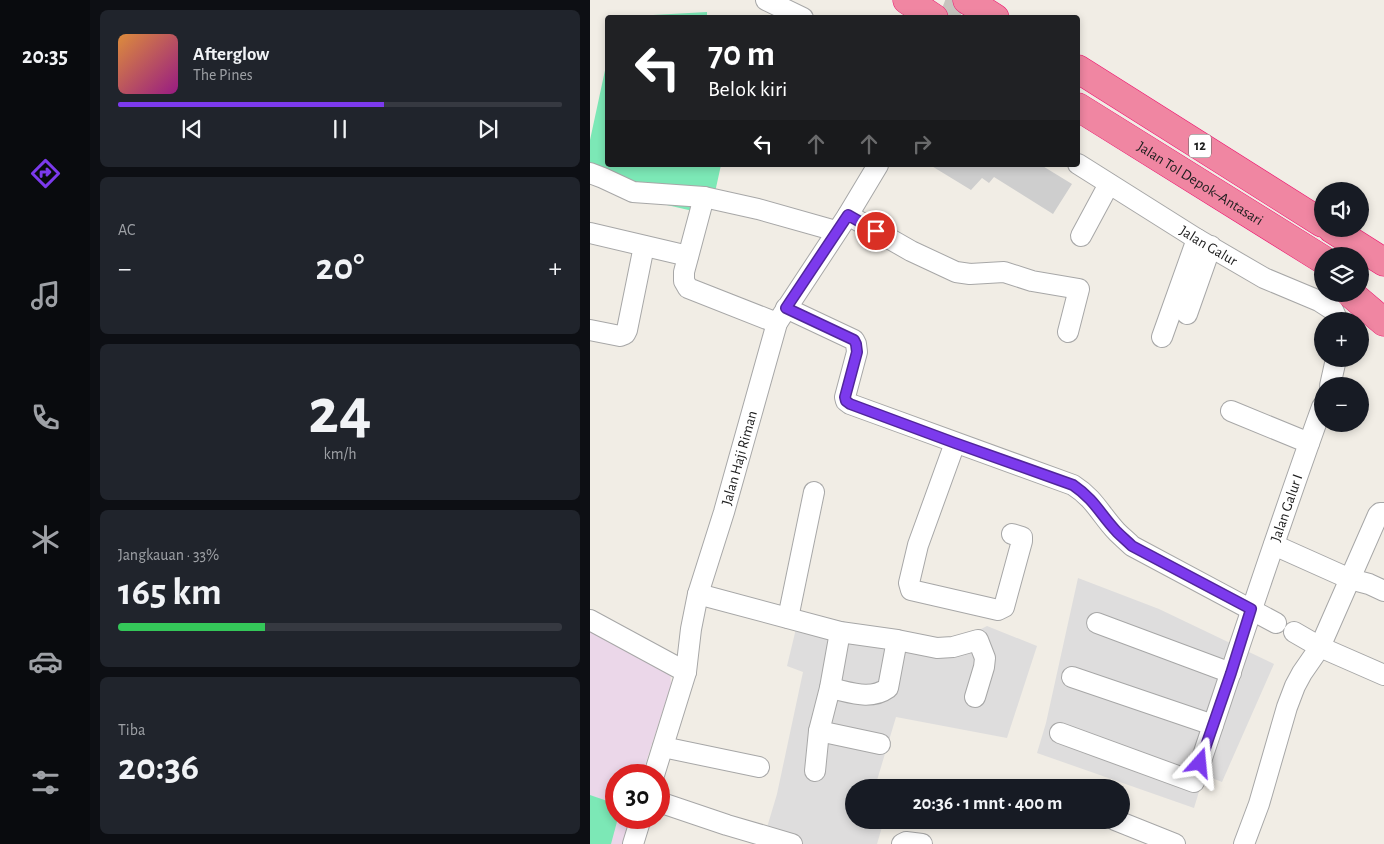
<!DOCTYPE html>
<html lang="id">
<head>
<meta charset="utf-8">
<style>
  body { margin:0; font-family:"Alegreya Sans",sans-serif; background:#20242c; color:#f1f3f6; height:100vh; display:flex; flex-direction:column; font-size:19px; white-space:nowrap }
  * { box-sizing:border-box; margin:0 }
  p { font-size:16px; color:#9ea1a6 }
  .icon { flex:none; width:28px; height:28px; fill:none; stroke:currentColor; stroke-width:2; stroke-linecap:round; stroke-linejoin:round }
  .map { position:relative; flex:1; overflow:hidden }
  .details { display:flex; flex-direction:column; gap:10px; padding:10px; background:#0d0f14; width:500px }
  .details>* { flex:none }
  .top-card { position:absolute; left:15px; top:15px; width:475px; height:152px; border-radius:5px; box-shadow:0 2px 8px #0003; background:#202124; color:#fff; overflow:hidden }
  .fabs { position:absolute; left:724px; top:182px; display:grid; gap:10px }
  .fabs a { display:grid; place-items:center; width:55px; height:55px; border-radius:50%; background:#171b24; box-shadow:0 2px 8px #0003; font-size:25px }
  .speed { position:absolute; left:15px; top:764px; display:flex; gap:10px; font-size:25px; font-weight:700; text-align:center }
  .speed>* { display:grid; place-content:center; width:65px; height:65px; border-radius:50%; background:#171b24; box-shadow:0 2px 8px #0003; line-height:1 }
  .speed .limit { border:8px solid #d22; background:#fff; color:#111 }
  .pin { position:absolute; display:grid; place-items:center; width:42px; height:42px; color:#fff; margin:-21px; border:2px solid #fff; border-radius:50%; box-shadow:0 1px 5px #0007 }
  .me { position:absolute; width:55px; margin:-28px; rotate:18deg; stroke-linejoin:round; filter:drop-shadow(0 0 4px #0008) }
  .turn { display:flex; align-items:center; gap:18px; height:105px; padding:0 20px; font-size:22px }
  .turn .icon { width:65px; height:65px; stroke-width:2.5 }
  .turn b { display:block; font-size:35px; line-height:42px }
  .lanes { display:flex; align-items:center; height:48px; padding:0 20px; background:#0003; justify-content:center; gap:25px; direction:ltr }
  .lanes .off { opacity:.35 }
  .big { font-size:38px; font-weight:700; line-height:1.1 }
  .details .widget { flex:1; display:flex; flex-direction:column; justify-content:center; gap:8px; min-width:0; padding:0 18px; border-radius:8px; background:#20242c }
  .details .dial { align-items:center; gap:0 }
  .dial b { font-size:65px; line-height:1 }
  .song { display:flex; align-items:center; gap:15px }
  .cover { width:60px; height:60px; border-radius:8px; background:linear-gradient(135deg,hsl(30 70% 55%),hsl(310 70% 35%)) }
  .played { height:5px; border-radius:2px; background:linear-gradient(90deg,#7c3aed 60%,#363941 60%) }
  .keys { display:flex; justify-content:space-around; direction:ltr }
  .heat { display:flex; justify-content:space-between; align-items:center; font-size:28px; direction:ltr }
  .charge { height:8px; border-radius:4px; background:linear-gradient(90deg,#34c759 33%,#363941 0) }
  .trip { position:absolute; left:255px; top:779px; width:285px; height:50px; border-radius:25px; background:#171b24; box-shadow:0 2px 8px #0003; font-weight:700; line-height:50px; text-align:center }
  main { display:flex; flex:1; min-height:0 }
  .menu { display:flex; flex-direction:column; width:90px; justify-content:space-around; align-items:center; background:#090b0e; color:#9ea1a6 }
  .menu .icon { width:35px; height:35px }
  .menu .selected { color:#7c3aed }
  .menu b { font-size:22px; color:#f1f3f6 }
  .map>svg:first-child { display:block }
  .residential { fill:#dedddd }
  .industrial { fill:#ebd7e9 }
  .religious { fill:#cecece }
  .pitch { fill:#7ce8b6 }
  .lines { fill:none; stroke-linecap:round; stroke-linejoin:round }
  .minor-tunnel { stroke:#c7c4be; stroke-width:20; stroke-dasharray:20 10; stroke-linecap:butt }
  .minor-casing { stroke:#a7a7a7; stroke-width:22 }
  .highway-casing { stroke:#ed1570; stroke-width:29 }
  .minor { stroke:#fff; stroke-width:20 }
  .highway { stroke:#f086a2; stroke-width:28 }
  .route-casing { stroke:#51269a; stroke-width:12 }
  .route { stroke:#7c3aed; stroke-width:9 }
  .labels { text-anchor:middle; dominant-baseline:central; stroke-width:4; stroke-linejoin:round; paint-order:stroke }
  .shield { fill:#fff; stroke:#636363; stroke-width:1 }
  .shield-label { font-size:14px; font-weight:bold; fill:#202020 }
  .street-label { font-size:15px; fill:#202020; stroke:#fff }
</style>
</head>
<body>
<main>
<nav class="menu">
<b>20:35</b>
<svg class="icon selected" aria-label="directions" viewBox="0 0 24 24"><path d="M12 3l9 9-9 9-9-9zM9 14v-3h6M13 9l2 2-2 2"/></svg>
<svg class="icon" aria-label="music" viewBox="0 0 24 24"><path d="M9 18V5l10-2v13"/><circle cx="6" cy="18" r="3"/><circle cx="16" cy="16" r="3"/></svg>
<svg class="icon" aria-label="phone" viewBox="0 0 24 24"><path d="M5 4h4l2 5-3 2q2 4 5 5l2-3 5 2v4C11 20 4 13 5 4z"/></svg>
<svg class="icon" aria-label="climate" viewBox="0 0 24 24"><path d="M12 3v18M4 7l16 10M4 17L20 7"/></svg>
<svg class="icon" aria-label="car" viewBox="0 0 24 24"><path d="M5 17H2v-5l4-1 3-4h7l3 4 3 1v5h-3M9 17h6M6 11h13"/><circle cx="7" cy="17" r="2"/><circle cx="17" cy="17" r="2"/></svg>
<svg class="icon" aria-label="filters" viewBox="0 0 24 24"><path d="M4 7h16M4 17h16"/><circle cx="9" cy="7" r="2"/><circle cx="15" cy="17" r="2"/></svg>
</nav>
<section class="details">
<div class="widget">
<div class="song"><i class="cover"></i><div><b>Afterglow</b><p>The Pines</p></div></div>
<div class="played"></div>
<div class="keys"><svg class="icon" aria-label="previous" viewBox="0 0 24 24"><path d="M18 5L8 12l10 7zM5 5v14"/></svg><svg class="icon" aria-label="pause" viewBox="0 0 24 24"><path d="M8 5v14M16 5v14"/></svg><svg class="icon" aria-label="next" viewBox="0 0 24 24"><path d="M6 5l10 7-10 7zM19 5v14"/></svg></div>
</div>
<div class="widget"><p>AC</p>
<div class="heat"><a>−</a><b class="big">20°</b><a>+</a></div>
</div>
<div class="widget dial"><b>24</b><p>km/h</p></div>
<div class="widget"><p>Jangkauan · 33%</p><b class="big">165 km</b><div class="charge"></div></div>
<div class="widget"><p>Tiba</p><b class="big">20:36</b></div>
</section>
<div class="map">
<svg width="794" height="844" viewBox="0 0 794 844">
  <rect width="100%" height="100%" fill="#f1ede5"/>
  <path class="residential" d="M488 578 569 609 684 664 632 782 614 775 604 808 447 753 456 723Z
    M210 612 320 636 370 640 397 626 447 646 417 738 306 717 285 787 264 788V820H275L274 823 292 827 287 844H172L187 794 213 672 197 666Z"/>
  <path class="industrial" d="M0 620 18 629 40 654 80 667 81 685 52 775H26V818H40L32 844H0Z"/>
  <path class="religious" d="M340 165H451L482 184 463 214 404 177 399 183 392 178 381 190Z"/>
  <path class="pitch" d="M117 12V17H27Z
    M17 61 18 165H131L120 215 77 205 0 173V140Z
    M0 795 26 804V818H28L21 844H0Z"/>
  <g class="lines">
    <path class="minor-tunnel" d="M359 18 366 0"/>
    <defs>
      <g id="minor">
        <path d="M176 0 213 18"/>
        <path id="s1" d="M488 164 607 239 674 278 729 301 743 310 748 321"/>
        <path d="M0 173 13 178 43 192 114 197 168 209 246 231"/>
        <path d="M114 197 94 272V281L98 288 187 323"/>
        <path d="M258 215 321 251 366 272 380 274 414 272 442 281 489 289 478 332"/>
        <path d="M0 233 98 256"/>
        <path d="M491 236 519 184"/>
        <path d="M196 308 264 340 266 344 267 352 255 397 256 401 260 404 483 485C505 499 510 514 527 532 532 537 537 541 542 546L686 623"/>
        <path d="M597 314 621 246"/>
        <path d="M0 330 30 336 35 334 37 330 54 246"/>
        <path d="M572 337 607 239"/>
        <path d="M740 386 746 359"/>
        <path d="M641 411 719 443"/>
        <path d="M365 443 328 545 319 583 321 590 408 610 414 607 432 541V537L422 534"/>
        <path d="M684 545 760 579 779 584 794 591"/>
        <path d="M108 594 250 632 307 640 347 648 363 647 388 640 395 658 394 667 385 697"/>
        <path d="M198 618 224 492"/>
        <path d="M0 620 96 672"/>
        <path d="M507 623 641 673"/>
        <path d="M704 632 730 647 794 675"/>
        <path d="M482 677 623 725"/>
        <path d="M240 688C260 692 280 701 298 688L307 640"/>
        <path d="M229 731 290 744"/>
        <path id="s2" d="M470 733 604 782C646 657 687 531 732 407"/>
        <path d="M73 747 169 767"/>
        <path d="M225 771 229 731 240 688 250 632"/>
        <path id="s3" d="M64 775 96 672 101 629 108 594 134 512 187 323 258 215 288 165"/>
        <path d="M69 802 137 825 202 844"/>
        <path d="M525 820 585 844"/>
        <path d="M43 844 51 818"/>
        <path d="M312 844 316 842 332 844"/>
        <path d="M654 844 669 804 697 707 705 686 712 673 730 647 788 515 790 513H794"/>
      </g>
      <g id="highway">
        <path d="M317 0 344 18"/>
        <path d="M377 0 405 18"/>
        <path d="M488 69 732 223"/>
        <path id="s4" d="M488 107 732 259"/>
        <path d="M742 229 794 262"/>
        <path d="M761 294 794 322"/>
      </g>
    </defs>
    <use href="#minor" class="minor-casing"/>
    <use href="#highway" class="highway-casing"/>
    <use href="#minor" class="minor"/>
    <use href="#highway" class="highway"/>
  </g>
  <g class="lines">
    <defs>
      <path id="route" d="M286 231 258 215 196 308 264 340 266 344 267 352 255 397 256 401 260 404 365 443 483 485C505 500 510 514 527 532 532 537 537 541 542 546L661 609 641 673 610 763"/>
    </defs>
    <use href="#route" class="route-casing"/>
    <use href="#route" class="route"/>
  </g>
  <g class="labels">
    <rect class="shield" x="599" y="134.5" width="22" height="23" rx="4"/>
    <g class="shield-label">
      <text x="610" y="146">12</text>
    </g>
    <g class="street-label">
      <text stroke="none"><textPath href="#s4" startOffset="144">Jalan Tol Depok–Antasari</textPath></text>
      <text stroke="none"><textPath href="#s1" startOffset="154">Jalan Galur</textPath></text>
      <text stroke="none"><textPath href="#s3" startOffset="329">Jalan Haji Riman</textPath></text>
      <text stroke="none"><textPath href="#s2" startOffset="432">Jalan Galur I</textPath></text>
    </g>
  </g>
</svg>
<div class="fabs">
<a><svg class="icon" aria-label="sound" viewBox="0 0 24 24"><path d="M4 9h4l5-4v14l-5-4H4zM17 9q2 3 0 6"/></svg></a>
<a><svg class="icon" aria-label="layers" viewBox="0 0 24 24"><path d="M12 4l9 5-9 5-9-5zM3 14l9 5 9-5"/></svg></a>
<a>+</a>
<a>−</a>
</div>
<div class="speed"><div class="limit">30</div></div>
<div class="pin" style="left:286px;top:231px;background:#d93025"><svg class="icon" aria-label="arrive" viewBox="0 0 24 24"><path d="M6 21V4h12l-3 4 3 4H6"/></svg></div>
<svg class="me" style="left:610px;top:763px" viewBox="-20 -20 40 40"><path d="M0-17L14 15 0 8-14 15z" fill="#7c3aed" stroke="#fff" stroke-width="4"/></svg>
<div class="trip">20:36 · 1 mnt · 400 m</div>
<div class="top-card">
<div class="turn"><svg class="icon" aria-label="left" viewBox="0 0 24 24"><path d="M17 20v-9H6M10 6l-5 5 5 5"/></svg><div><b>70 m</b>Belok kiri</div></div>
<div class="lanes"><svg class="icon" aria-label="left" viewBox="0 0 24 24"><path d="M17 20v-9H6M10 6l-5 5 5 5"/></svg><svg class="icon off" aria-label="ahead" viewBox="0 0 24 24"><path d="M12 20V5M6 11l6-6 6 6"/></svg><svg class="icon off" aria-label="ahead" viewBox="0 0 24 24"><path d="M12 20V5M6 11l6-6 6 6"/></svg><svg class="icon off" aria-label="right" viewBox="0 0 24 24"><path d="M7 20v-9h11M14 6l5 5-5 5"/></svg></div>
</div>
</div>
</main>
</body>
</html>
